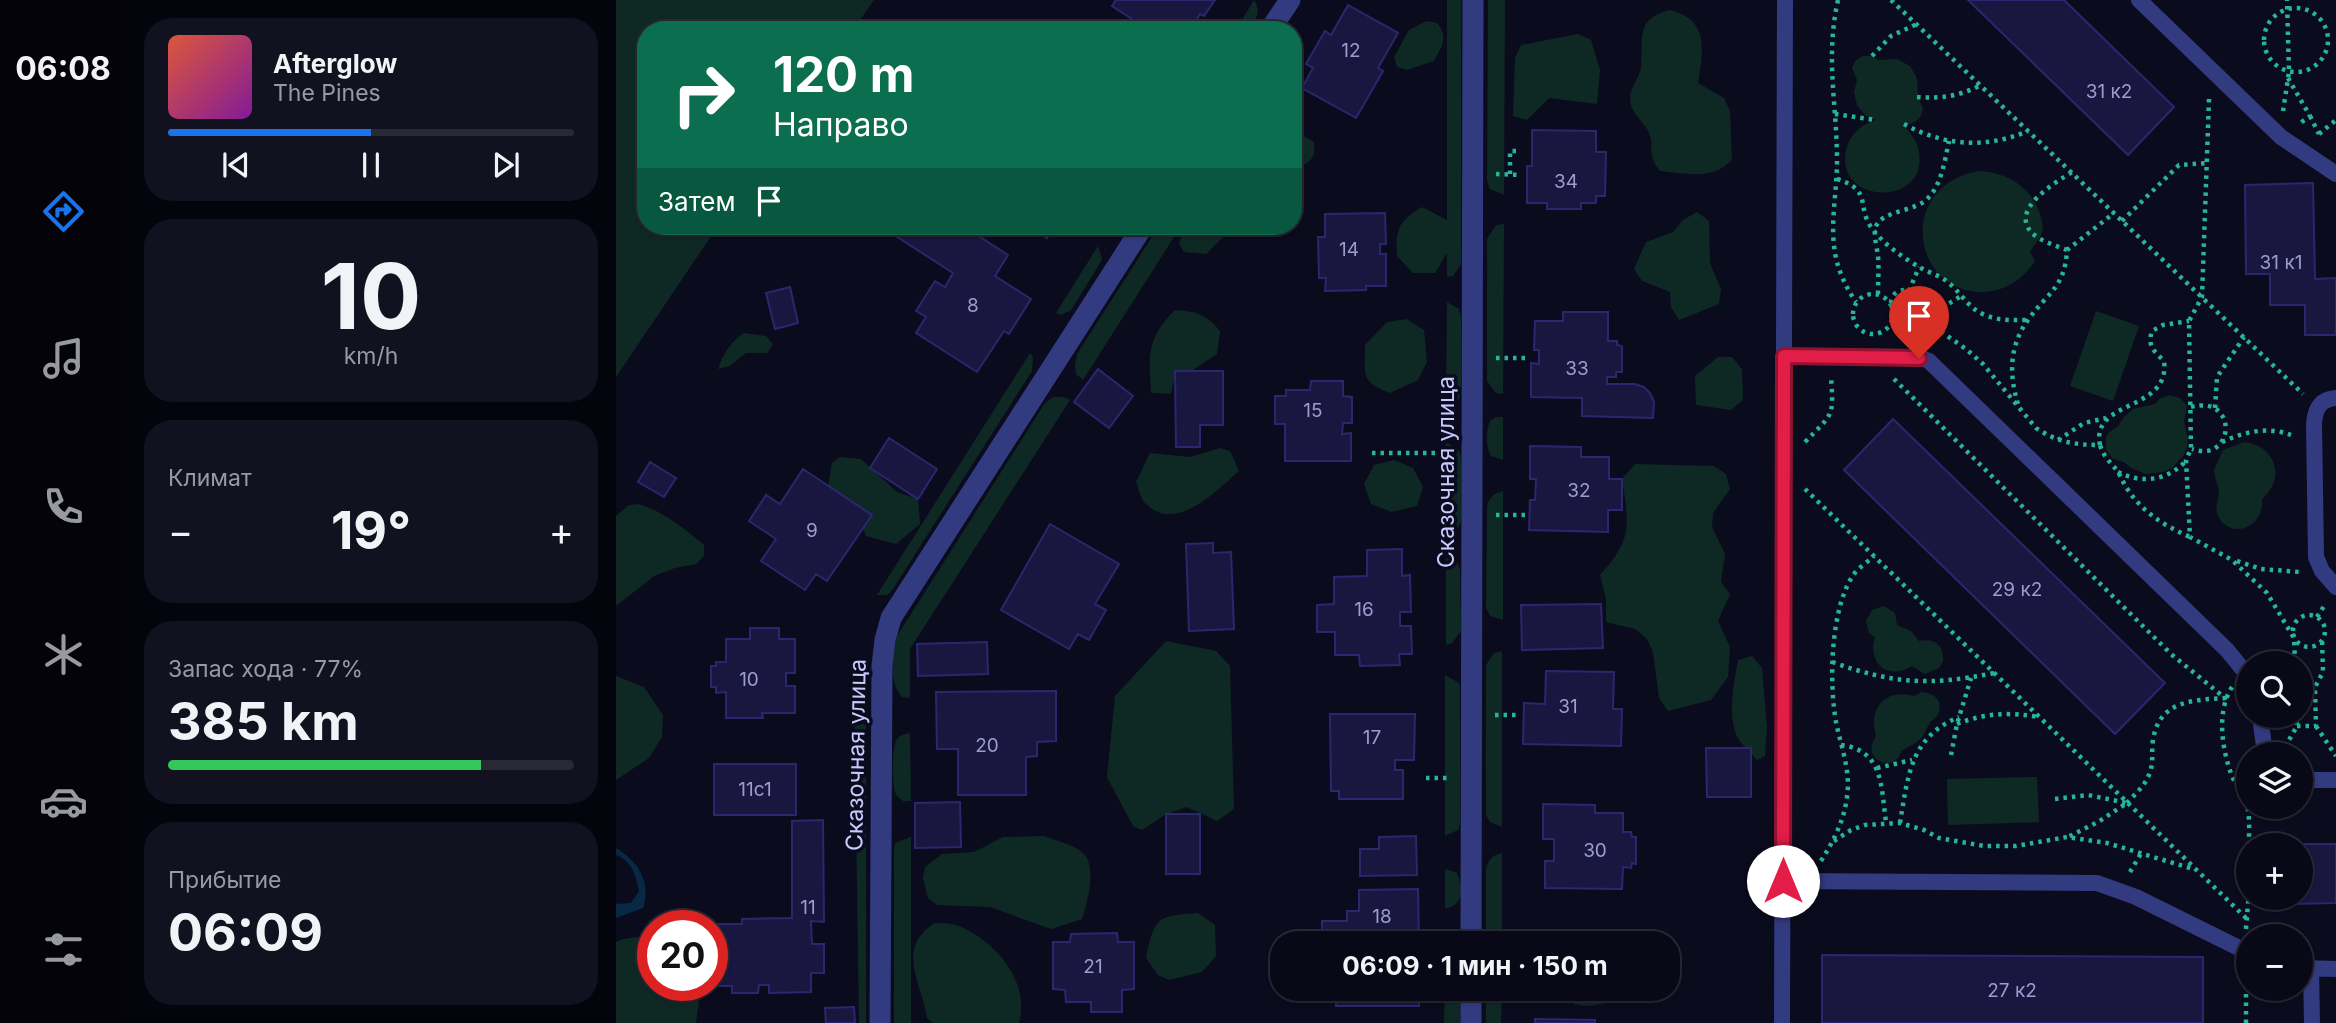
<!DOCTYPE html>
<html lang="ru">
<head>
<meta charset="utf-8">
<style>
  body { margin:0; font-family:Inter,sans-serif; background:#11111f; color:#f1f3f6; height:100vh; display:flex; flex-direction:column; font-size:26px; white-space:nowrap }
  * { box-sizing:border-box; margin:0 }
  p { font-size:23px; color:#989aa1 }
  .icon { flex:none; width:38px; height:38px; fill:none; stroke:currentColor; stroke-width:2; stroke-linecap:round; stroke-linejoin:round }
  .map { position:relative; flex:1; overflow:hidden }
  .drawer { display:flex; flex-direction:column; gap:18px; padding:18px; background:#04040c; width:490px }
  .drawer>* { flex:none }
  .guide { position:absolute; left:21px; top:21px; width:665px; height:214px; border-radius:28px; box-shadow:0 2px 5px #0004,0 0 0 2px #292935; background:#0b6e4f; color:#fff; overflow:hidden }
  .controls { position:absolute; left:1620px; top:651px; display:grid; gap:14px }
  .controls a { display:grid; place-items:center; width:77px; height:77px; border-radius:50%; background:#080816; box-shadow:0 2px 5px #0004,0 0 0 2px #292935; font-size:35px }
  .speed { position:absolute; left:21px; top:910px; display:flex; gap:14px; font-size:35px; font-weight:700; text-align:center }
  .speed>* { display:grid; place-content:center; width:91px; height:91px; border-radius:50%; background:#080816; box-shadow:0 2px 5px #0004,0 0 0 2px #292935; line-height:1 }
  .speed .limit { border:10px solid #d22; background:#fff; color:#111 }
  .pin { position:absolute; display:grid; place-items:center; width:60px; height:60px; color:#fff; margin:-72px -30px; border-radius:50% 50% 50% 0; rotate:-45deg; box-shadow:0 0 7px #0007 }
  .pin .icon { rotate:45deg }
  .me { position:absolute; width:77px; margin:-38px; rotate:0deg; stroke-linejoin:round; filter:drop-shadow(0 0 5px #0008) }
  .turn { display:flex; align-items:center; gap:24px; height:147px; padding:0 21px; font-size:32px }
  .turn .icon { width:91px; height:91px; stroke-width:2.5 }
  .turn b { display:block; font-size:49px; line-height:60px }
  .then { display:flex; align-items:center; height:66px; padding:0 21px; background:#0003; gap:14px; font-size:26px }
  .big { font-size:52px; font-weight:700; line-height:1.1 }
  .drawer .card { flex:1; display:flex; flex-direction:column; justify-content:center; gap:10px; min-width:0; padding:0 24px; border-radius:28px; background:#11111f }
  .drawer .dial { align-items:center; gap:0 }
  .dial b { font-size:91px; line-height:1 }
  .song { display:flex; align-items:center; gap:21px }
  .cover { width:84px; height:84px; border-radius:10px; background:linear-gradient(135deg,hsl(10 70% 55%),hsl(290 70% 35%)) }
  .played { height:7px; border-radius:4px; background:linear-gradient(90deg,#1a73e8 50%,#292935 50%) }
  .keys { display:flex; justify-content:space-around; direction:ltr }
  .heat { display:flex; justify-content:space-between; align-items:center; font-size:38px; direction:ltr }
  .charge { height:10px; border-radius:5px; background:linear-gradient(90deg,#34c759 77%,#292935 0) }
  .trip { position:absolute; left:654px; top:931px; width:410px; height:70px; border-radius:28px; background:#080816; box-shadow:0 2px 5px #0004,0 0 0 2px #292935; font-weight:700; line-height:70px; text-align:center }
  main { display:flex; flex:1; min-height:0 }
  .menu { display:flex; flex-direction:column; width:126px; justify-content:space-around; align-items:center; background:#030309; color:#989aa1 }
  .menu .icon { width:49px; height:49px }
  .menu .on { color:#1a73e8 }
  .menu b { font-size:32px; color:#f1f3f6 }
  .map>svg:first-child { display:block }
  .green { fill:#0e2924 }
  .water { fill:#092844 }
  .building { fill:#191640; stroke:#2b276e; stroke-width:2 }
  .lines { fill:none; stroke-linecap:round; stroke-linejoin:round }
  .path { stroke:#26b599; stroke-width:4.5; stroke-dasharray:3.5 5; stroke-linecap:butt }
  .lane { stroke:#333b80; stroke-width:16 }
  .street { stroke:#333b80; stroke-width:21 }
  .route-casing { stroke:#92132f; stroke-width:18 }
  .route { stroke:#e11d48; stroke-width:12 }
  .labels { text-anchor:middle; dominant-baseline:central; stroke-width:7; stroke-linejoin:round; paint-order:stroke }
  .number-label { font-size:19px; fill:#9c9ccf }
  .street-label { font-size:23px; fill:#c8c9ff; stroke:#0b0b1e }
</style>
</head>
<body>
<main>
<nav class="menu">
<b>06:08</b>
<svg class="icon on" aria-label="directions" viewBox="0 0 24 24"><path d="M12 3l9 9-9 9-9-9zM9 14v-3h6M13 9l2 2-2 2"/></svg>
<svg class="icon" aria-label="music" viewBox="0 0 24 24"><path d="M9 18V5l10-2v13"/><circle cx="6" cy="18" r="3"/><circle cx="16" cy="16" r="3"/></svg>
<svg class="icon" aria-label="phone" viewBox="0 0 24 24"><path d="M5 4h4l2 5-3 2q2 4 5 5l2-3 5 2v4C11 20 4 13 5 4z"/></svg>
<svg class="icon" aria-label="climate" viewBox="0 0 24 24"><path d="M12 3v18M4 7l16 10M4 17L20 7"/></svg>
<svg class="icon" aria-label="car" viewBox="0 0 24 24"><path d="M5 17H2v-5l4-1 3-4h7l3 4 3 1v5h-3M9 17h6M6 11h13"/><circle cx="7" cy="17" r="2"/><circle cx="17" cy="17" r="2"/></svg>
<svg class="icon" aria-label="filters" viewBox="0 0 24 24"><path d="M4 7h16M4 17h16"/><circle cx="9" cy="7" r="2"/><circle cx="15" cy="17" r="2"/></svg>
</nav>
<section class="drawer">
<div class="card">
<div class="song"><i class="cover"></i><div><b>Afterglow</b><p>The Pines</p></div></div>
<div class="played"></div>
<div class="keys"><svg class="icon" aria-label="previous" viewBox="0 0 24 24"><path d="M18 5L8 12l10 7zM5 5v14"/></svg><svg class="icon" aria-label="pause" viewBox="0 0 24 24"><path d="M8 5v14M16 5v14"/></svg><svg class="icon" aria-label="next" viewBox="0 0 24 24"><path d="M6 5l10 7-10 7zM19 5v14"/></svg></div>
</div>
<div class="card dial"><b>10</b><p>km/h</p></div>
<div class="card"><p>Климат</p>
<div class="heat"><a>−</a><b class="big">19°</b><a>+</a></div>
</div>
<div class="card"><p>Запас хода · 77%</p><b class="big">385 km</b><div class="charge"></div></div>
<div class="card"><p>Прибытие</p><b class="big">06:09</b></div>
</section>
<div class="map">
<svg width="1720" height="1023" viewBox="0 0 1720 1023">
  <rect width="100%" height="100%" fill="#0b0b1e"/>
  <path class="green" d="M0 0H258L237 30H30V226H102L0 377Z
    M638 0C646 12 640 19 633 30H620Z
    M831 0H845V264L837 276 831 277V253L819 273H797L781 256C779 229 783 221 806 207L831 220Z
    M872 0H889L888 195 874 189 871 180Z
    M1053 10C1094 19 1087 50 1082 83L1108 98 1114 111 1116 160C1095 181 1072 173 1044 171 1029 152 1040 146 1032 131 1026 119 1014 113 1014 98 1014 87 1024 78 1025 67 1028 39 1018 20 1053 10Z
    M810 21 821 23C833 37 826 46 818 61L791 70 781 67 778 57 793 30Z
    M962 34 975 40 984 70 981 104 933 98 911 120 897 116 899 58 905 45Z
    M1247 56H1256L1262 60 1281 59 1294 66 1301 78 1302 97 1307 108C1306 119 1299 124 1288 125 1293 132 1300 139 1302 148 1317 207 1218 207 1230 150 1234 134 1245 125 1259 120L1249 115 1241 105 1238 92 1241 80 1236 68 1240 60Z
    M677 130 698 142C700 161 693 162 677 170Z
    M1362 171C1389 172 1413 185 1423 211 1425 218 1428 227 1426 233 1424 240 1417 245 1414 252L1419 261C1409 276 1395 288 1376 291 1299 303 1275 188 1362 171Z
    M1081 212 1093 221 1094 263 1105 289 1103 304 1063 320 1055 307 1054 292 1026 281 1018 269 1030 242 1057 232 1067 220Z
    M888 224 887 394 880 393 871 381V239L880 225Z
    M543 226H565L467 380 460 374 459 365 461 354Z
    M569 226H611L608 236 590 254 568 252 563 243Z
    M482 246 486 259 483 265 455 310 445 315 440 313Z
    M831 302 843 309 845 317V391L843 399 830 406Z
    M559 310C579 311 592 315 604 331L601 354 557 383 555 394 535 393C533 355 530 339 559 310Z
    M1480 311 1523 326 1497 401 1454 386Z
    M791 319 808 330 811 362 802 380 774 393C744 381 749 376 749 345L771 322Z
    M128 333 150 336 157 344 151 353H130L114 366 102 369C107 354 115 341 128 333Z
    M414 353 417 357 416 371 275 592 271 595H261Z
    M1102 357H1116L1126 369 1127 400 1115 410 1080 405 1079 376Z
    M1553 395 1564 398 1571 406 1568 422 1572 439 1571 448 1567 456 1556 468 1548 472 1530 474 1515 468 1508 462 1497 459 1490 450V438L1492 433 1502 426 1508 417 1517 409 1539 404 1543 399Z
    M437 397H447L454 400 294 649V698L286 697C272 683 277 654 281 636L429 403Z
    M880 417H887V460L875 456C869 445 870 432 874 421Z
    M830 442 843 450 845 457V521L842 528 830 533Z
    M1628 442C1659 445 1671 478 1646 499 1649 525 1618 541 1603 518 1597 507 1603 501 1603 491 1602 484 1598 477 1598 470L1607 450Z
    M604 448 614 451 623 471C600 491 559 535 529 503 524 498 523 488 520 482L534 453 574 457Z
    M223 457 245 459 281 492 302 499 304 524 280 544 250 536 240 507 211 493 216 463Z
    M778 460 797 468 807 487 801 506 776 512 755 504 748 484 758 465Z
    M1019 464 1098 466 1110 474 1114 489 1097 513 1096 527 1109 554 1105 582 1114 594 1102 621 1114 647 1112 677 1095 700 1052 711 1043 698 1037 652 1031 639 1019 629 990 622V599L984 575C1017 539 1013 525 1006 479Z
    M887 491V620L874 616 870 608 871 507C873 497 877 494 887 491Z
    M23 504C47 511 69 529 88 545V556L80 564 59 568 38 576 0 606V516L13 505Z
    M830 558 842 563 844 570 845 631 836 643 830 645Z
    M1268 606 1279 613 1281 625 1295 631 1303 641C1319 638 1328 645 1327 661L1323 668 1309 674 1296 666C1272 681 1251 663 1259 637L1253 633 1250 621 1256 610Z
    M550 641 600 651 614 666 618 809 601 821 571 807 550 814 526 830 517 826 491 777 499 696Z
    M886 651V827L874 822 870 815V665L878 653Z
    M1136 656 1146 668 1151 728 1149 756 1141 760C1135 753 1127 746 1122 738 1111 718 1118 681 1122 660Z
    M829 675 843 683 844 691V823L842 830 829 836Z
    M0 676 28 687 47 715 46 737 33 758 0 780Z
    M238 677 249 682 250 689V1023H243Z
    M1305 692C1316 692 1327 699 1323 712 1321 718 1316 720 1313 724 1309 731 1308 737 1301 742 1297 745 1291 747 1287 750 1284 752 1284 756 1281 759 1274 766 1263 763 1258 756 1253 749 1256 743 1260 736 1252 708 1269 688 1298 696Z
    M294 733 295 801H287C283 797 281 797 279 792 276 784 276 749 280 741 283 735 288 734 294 733Z
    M1421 777 1423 822 1332 825 1331 779Z
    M428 836C440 841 460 845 468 854 481 868 471 904 466 919L435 929 374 907 321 905 312 898 307 878 309 867 326 854 358 852 387 837Z
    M295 837V1023H278V851L279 843Z
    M886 853V943H870V870C872 860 876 855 886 853Z
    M829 869 841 873C847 887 848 907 829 908Z
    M582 913 599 925 600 956 586 972 553 980 542 975 530 958C539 917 540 916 582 913Z
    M318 923C325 923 333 923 340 925 378 939 415 981 403 1023H317L311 1018C306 983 279 950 318 923Z
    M37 935V985H85L80 1023H0V942L7 939Z
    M829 989H844V1023H828Z
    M870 989H886L885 1023H870Z
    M956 989H1001L1000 997C987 1005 973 1008 958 1004Z"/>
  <path class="water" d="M0 848C22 861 36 883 27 908L0 918V904L15 903 23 891C20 875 16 861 0 855Z"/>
  <path class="building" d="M500 0H599L588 16 584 14 574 30H533L496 6Z
    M1352 0H1448L1558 107 1512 155Z
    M732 5 782 33 762 68 767 71 740 118 686 88 697 68 690 64 709 31 715 35Z
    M916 130 980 131V152H990L989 196H980V203H965V209H931V203H911V166H916Z
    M1697 183 1699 279 1720 278V335H1689V305H1654V274H1630L1629 185Z
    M769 213 770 244H764V254H770V286H750V290L709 291 710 278H703L702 237H709V214Z
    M275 226H347L392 255 379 276 415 299 393 334 388 331 361 372 300 333 310 317 300 311 319 281 329 287 337 273 272 231Z
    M413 226H439L431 238Z
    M439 226H462L455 236Z
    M174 287 182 323 159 329 150 293Z
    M947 312H992V341H1001V345L1006 346V372H1000V377H991V384H1019L1028 387 1034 393 1038 402 1037 418 966 416V398L915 397V363L923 364V350H918L919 321H947Z
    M482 369 517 396 493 428 458 402Z
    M559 371H607V425H584V447H560Z
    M695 381H727V396L736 397V423H727L726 434 735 433V461H669V424H659V396H670V390H694Z
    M1277 419 1549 683 1499 734 1228 470Z
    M273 438 321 469 302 499 254 468Z
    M914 446 965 447V457H993V479H1006V510H992V532L913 530 914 500H919L920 479H914Z
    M34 462 60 478 48 497 22 482Z
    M187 469 256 515 211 581 200 574 189 590 145 561 160 539 133 521 150 495 164 504Z
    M434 524 503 564 479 604 490 610 473 640 462 634 453 649 385 610Z
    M597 543V553L615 552 618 629 573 631 570 544Z
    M786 549V576L794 575 795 612H784V626H795L796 654H783L784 665 744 666 743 655H719V632H701V605L718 604V577L751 576V550Z
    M985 604 987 648 906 650 905 605Z
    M134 628H163V639H179V673H170V686H179V713H146L147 718H110V692L100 693V687H95V666H100V662H110V639H134Z
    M371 642 372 674 302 676 301 644Z
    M930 671 998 672 997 709H1006L1005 746 907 744 908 703 929 704Z
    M440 691V741L421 742V756L410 757V795H342V749H321L320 692Z
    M714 714H799L798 760H779V770H787V799H723V791H715Z
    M1090 748H1135V797H1091Z
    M98 764H180V815H98Z
    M344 802 345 847 299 848V803Z
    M927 804 979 805V813H1007V832H1015L1016 837H1020V864L1016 863 1015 868 1007 867 1006 889 929 888V861H938V839H927Z
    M550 814H584V874H550Z
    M207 820 208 922 195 921 196 944H208V973H195V992L153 993V985H143L142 993H116V986H95V924H126V919L176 918V821Z
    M800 836 801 875 744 876V849H763V837Z
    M1674 844H1720V903L1675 904V898H1685V845Z
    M802 889 803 943H706V921H731V911H743V890Z
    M501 933 502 942H518V989L506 990V1012H475V1002H450L449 990 437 989V942H454L455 934Z
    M1206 955 1587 957V1023H1206Z
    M720 989H803V1006H720Z
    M238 1007 239 1023H210L209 1008Z
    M919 1019 979 1020V1023H919Z"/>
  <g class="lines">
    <path class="path" d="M1222 0C1209 58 1221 104 1221 161 1221 194 1213 226 1220 258 1224 275 1231 289 1240 302
      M1275 0 1687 394
      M1648 40a32 32 0 1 1 64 0a32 32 0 1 1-64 0Z
      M1256 56 1275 36 1301 24
      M1672 78 1694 116 1683 124
      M1301 97C1324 99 1344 96 1365 85
      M1593 99 1586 297 1573 321 1575 449 1570 460 1574 537 1616 560 1651 593 1678 638 1679 663
      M1667 111 1673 72 1671 0
      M1219 114 1260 120
      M1694 116 1703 134 1701 137
      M1288 124C1328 146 1370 149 1412 131
      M1703 134 1720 120
      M880 174 904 175
      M894 174V151H905
      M1221 179C1259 191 1238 207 1258 231 1270 246 1289 259 1305 268 1314 273 1325 276 1333 283 1346 294 1353 309 1369 315 1383 321 1397 320 1411 320
      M1506 221 1563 165 1591 163
      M1451 250C1441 246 1424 241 1416 233 1393 209 1439 183 1456 172
      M1275 303a13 13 0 1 1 26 0a13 13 0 1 1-26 0Z
      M1293 291 1303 267
      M1237 314a20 20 0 1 1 40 0a20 20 0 1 1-40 0Z
      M1262 294C1262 281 1263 269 1262 256 1261 248 1258 237 1259 229 1264 209 1300 213 1313 197 1326 183 1329 159 1333 141
      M1300 307 1329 306 1345 296
      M1297 312 1350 349 1367 364 1420 428C1441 442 1459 445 1484 445 1488 458 1495 462 1502 472 1505 477 1507 482 1510 487 1526 512 1547 525 1574 537
      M880 358H913
      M1278 379 1555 654 1609 698C1578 700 1543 700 1537 740 1535 751 1538 761 1534 772 1530 785 1520 793 1511 803
      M1402 404C1393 375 1393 346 1412 320 1431 293 1449 288 1451 250L1498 213
      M1575 407C1623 394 1619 464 1576 449
      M1599 408 1601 377 1628 337
      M1442 440 1468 423 1490 418
      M1189 442C1217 413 1218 418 1215 377
      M1606 442C1628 432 1651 426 1675 435
      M1484 445C1474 399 1555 412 1548 361 1538 351 1531 346 1536 331L1547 325 1573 321
      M756 453H833
      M1502 472C1525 484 1551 481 1570 461
      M1189 489 1630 918
      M880 515H909
      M1621 561 1645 569 1684 572
      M1677 631a16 16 0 1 1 32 0a16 16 0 1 1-32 0Z
      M1701 617 1710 603
      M1216 662C1278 684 1313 686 1378 673
      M1685 677 1700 684
      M1616 687C1600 712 1606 750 1616 776 1620 786 1628 795 1631 805 1635 821 1632 843 1633 860
      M879 715H901
      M1341 724C1369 713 1393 712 1423 717
      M1681 726H1700L1699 687 1707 672 1706 639
      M1700 726 1720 756
      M1225 745C1268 750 1265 788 1270 822
      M1669 747 1681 726 1680 716
      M1335 755 1341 724 1355 678
      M1261 768 1296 760
      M810 778H832
      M1439 799 1472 795 1511 803 1482 822 1452 837
      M1284 823C1292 776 1294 737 1343 717
      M1218 841 1235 830 1249 825 1284 823 1308 830 1323 838 1368 846H1400L1451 837 1491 843 1577 869
      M1205 861C1218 840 1228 821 1231 797 1235 771 1225 747 1220 722 1213 683 1214 608 1238 574 1243 567 1252 562 1258 556
      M1514 872 1526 852
      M1630 929 1633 891
      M1630 1023V972"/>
    <path class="lane" d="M1523 0 1665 137 1720 174
      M1168 356 1294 357H1303L1313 361 1611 650 1633 677
      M1720 398C1704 399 1699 409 1698 424L1700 557 1706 571 1720 587
      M1644 716 1649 754
      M1685 780H1720
      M1167 881 1481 883 1520 897 1633 953
      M1685 968 1720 969
      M1695 969 1696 1023
      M1166 1023 1169 0"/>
    <path class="street" d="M654 30 674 0
      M855 943 857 0
      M264 1023 266 666 269 640 275 618 527 226
      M855 1023V989"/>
  </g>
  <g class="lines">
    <defs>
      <path id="route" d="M1167 881 1168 356 1303 358"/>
    </defs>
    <use href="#route" class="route-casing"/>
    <use href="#route" class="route"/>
  </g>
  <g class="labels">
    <g class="number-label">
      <text x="735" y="50">12</text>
      <text x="1493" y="91">31 к2</text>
      <text x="950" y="181">34</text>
      <text x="733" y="249">14</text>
      <text x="1665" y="262">31 к1</text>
      <text x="357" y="305">8</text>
      <text x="961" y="368">33</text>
      <text x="697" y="410">15</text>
      <text x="963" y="490">32</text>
      <text x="196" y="530">9</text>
      <text x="1401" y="589">29 к2</text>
      <text x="748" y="609">16</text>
      <text x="133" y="679">10</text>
      <text x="952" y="706">31</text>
      <text x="756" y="737">17</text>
      <text x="371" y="745">20</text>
      <text x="139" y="789">11с1</text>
      <text x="979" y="850">30</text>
      <text x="192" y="907">11</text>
      <text x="766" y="916">18</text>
      <text x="477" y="966">21</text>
      <text x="1396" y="990">27 к2</text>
    </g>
    <g class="street-label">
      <text transform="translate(830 472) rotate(-90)">Сказочная улица</text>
      <text transform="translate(240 755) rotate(-89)">Сказочная улица</text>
    </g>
  </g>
</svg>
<div class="controls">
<a><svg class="icon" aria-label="search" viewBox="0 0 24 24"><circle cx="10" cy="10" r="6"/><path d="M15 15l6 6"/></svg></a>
<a><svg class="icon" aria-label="layers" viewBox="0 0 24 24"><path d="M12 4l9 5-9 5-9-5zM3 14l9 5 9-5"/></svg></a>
<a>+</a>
<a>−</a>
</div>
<div class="speed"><div class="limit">20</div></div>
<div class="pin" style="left:1303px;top:358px;background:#d93025"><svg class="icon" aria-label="arrive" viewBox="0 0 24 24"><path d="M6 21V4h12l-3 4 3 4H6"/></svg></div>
<svg class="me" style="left:1167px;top:881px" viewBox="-20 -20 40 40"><circle r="19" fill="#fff"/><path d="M0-13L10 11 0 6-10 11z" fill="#e11d48"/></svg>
<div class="trip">06:09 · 1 мин · 150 m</div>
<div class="guide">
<div class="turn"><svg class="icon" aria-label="right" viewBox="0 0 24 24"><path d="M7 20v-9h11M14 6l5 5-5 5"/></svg><div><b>120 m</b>Направо</div></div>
<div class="then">Затем<svg class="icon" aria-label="arrive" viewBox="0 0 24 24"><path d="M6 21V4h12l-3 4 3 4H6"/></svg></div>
</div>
</div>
</main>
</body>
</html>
